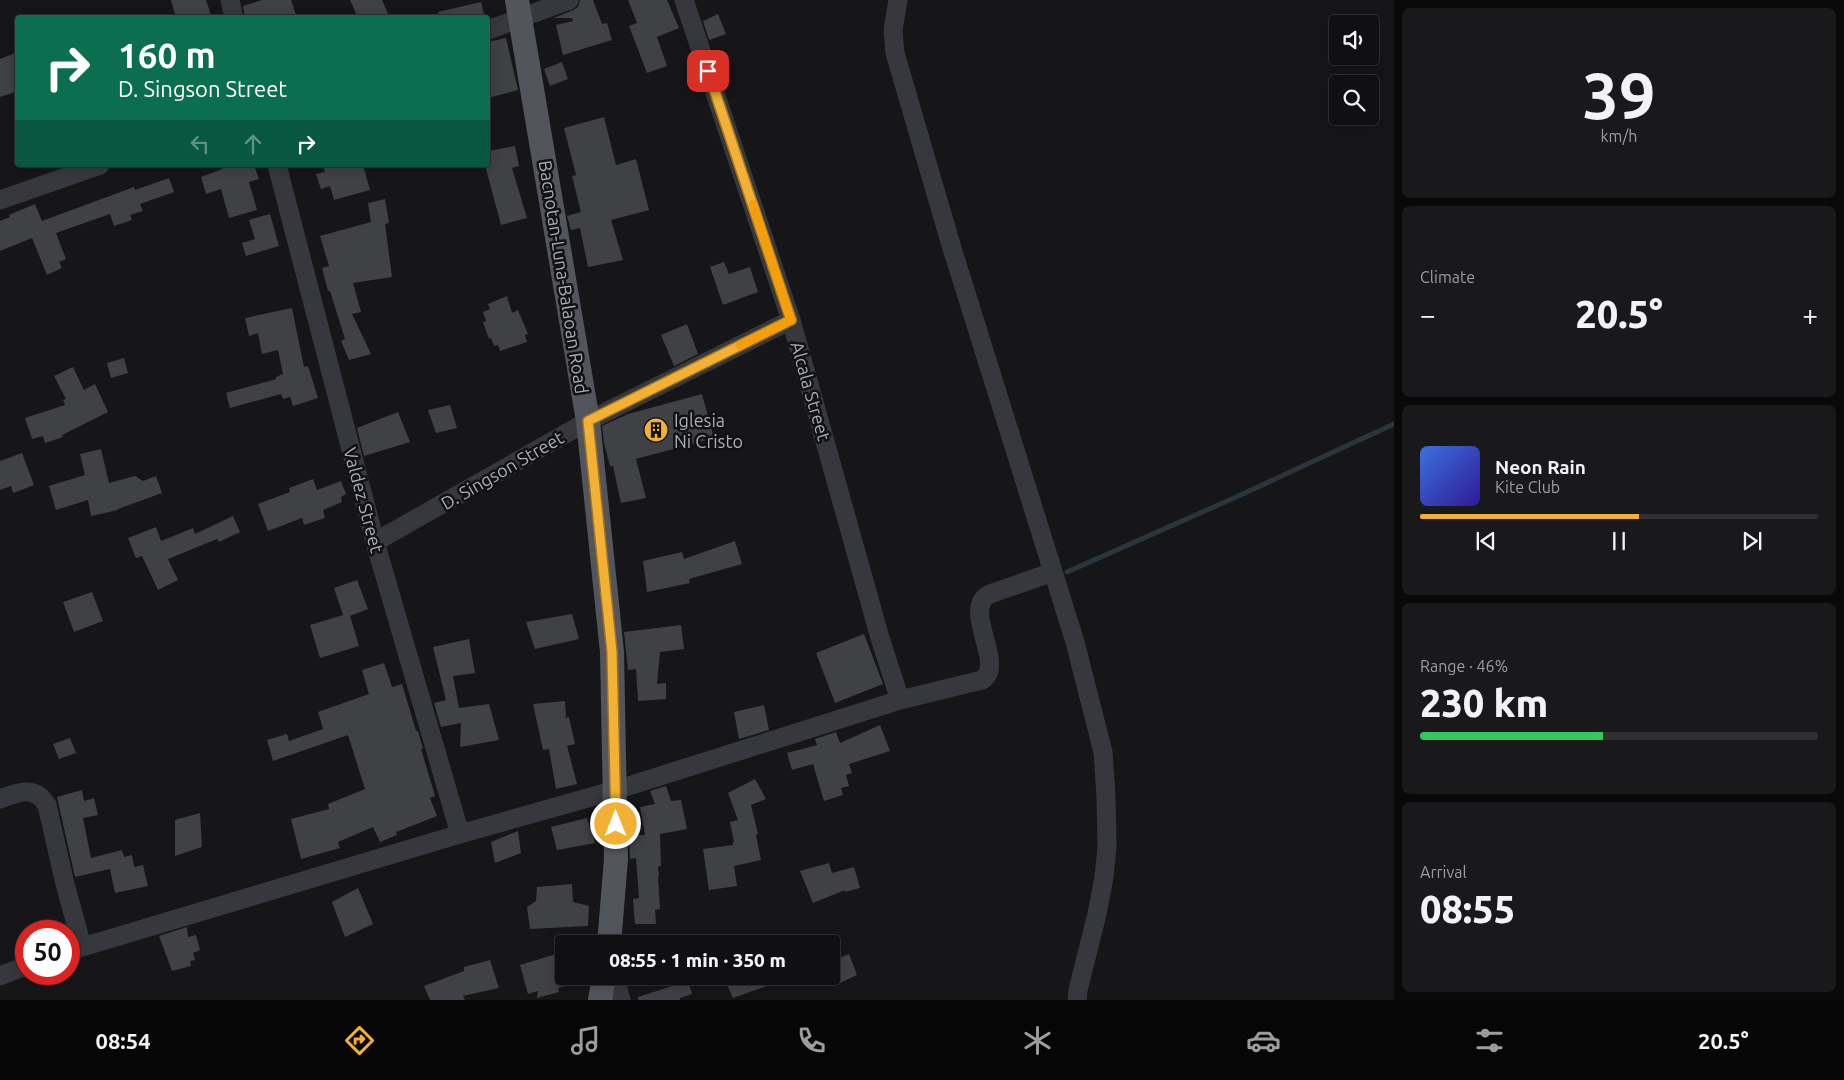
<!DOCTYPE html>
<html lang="en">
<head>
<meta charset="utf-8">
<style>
  body { margin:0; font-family:Ubuntu,sans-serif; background:#19191b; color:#f1f3f6; height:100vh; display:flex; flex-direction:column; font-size:19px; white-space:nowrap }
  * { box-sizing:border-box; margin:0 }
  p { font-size:16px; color:#9c9d9f }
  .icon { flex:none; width:28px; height:28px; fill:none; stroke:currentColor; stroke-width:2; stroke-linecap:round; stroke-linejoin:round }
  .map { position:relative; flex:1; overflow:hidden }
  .sheet { display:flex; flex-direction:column; gap:8px; padding:8px; background:#09090a; width:450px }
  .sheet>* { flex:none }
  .banner { position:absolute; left:15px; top:15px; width:475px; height:152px; border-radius:5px; box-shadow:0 2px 12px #0003,0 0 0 1px #303032; background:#0b6e4f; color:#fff; overflow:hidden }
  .tools { position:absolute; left:1329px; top:15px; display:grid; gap:10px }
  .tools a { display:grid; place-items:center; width:50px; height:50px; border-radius:5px; background:#101012; box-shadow:0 2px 12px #0003,0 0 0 1px #303032; font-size:25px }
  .speed { position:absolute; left:15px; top:920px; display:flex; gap:10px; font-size:25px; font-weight:700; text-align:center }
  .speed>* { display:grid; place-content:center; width:65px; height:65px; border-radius:50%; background:#101012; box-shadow:0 2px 12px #0003,0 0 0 1px #303032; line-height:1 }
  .speed .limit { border:8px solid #d22; background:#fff; color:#111 }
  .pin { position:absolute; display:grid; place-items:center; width:42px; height:42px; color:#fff; margin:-21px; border-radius:10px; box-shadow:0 2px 8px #0006 }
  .me { position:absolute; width:55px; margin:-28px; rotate:0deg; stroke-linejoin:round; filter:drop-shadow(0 0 4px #0008) }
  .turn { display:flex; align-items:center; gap:18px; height:105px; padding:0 20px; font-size:22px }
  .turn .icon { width:65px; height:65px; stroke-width:2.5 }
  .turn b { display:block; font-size:35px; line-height:42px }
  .lanes { display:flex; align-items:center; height:48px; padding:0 20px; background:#0003; justify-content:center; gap:25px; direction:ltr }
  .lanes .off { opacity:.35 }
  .big { font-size:38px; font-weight:800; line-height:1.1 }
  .sheet .tile { flex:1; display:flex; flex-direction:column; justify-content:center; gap:8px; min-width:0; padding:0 18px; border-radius:8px; background:#19191b }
  .sheet .dial { align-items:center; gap:0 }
  .dial b { font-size:65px; line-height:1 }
  .song { display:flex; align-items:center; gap:15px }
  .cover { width:60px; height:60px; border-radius:8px; background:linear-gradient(135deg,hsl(220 70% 55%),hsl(250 70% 35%)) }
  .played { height:5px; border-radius:2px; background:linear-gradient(90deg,#f2b134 55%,#303032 55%) }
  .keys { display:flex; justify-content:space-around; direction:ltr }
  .heat { display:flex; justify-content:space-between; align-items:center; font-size:28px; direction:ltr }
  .charge { height:8px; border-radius:4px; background:linear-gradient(90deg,#34c759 46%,#303032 0) }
  .trip { position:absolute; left:555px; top:935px; width:285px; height:50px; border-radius:5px; background:#101012; box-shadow:0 2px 12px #0003,0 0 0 1px #303032; font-weight:800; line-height:50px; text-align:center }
  .tab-bar { display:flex; height:80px; justify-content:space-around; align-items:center; background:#060607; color:#9c9d9f }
  .tab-bar .icon { width:35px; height:35px }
  .tab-bar .current { color:#f2b134 }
  .tab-bar b { font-size:22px; color:#f1f3f6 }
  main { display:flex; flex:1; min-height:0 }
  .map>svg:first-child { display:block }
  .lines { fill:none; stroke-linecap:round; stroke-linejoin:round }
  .stream { stroke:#2c353c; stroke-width:5 }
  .building { fill:#404145 }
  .minor { stroke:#37383d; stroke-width:19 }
  .major { stroke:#53555c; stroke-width:24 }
  .route-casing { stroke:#9d7322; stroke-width:12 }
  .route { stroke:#f2b134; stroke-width:9 }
  .slow { stroke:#f59e0b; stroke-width:9 }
  .labels { text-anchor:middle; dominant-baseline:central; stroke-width:5; stroke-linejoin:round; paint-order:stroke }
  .street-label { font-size:18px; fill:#a8adb8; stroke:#111113 }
  .poi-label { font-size:18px; fill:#a8adb8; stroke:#111113; text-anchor:start }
</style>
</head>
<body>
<main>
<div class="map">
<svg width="1394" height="1000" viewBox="0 0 1394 1000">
  <rect width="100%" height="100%" fill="#161618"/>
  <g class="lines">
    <path class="stream" d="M1067 572 1234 498 1394 424"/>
  </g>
  <path class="building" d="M171 0H206L212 18H176Z
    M262 0H291L297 18H245L243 6Z
    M350 0H382L390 18H358Z
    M580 0H593L602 24 607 23 612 40 563 55 556 25 573 21 572 18H554L573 10 578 7Z
    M628 0H667L679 28 657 37 667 66 647 73 629 26 637 23Z
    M481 2 485 18H439L438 12Z
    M718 14 726 34 709 40 703 21Z
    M506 38 518 90 488 98V42Z
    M18 52V91L0 97V59Z
    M562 62 568 79 550 86 544 69Z
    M604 117 616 165 636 159 649 210 611 220 623 260 588 267 580 228 571 230 567 216 581 212 572 176 576 175 564 128Z
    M515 146 519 166 512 168 527 218 501 225 485 165H488V151Z
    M221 165H254L259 179 249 182 257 210 229 218 221 189 206 194 201 177 222 169Z
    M323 165H363L370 190 334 200 330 186 321 189 316 174 325 172Z
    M169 178 174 192 140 204 143 211 130 215 132 220 114 226 110 214 56 233 66 259 59 262 62 268 47 275 32 238 0 251V221L10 217 9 215 35 204 42 221 134 187 135 190Z
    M385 199 389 223 385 224 392 277 353 283 361 312 352 314 371 354 349 360 341 341 345 339 330 291H328L322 268 329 266 320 236 371 222 368 203Z
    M270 214 279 246 246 256 242 243 255 239 249 220Z
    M724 262 729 274 750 267 758 292 723 305 710 267Z
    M507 296 512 313 518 310 528 334 525 335 527 342 500 351 498 345 494 346 491 338 489 339 483 322 486 321 483 312 490 309 488 304Z
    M292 308 304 367 308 366 318 398 293 406 290 397 283 399 281 394 230 408 226 393 276 379V377L283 374 278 350 262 354 258 333 249 336 245 318Z
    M687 324 698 354 674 366 661 335Z
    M124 358 128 373 111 378 107 363Z
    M73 367 84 390 95 384 108 412 62 435 63 437 45 443 43 436 32 439 25 418 65 405 63 400 66 399 54 376Z
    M702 394 714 438 636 459 646 498 621 503 613 466H610L604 443 602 426 628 414Z
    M450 405 457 428 436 433 428 410Z
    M398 412 410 442 364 456 357 428Z
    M101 449 109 483 135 476 143 481 156 476 162 493 118 509V510L91 516 88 500 56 510 49 486 85 475 80 454Z
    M22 453 34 485 13 493 11 486 0 490V461Z
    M313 479 317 490 341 481 346 494 341 497 342 502 323 510 325 518 304 525 302 518 268 531 258 504 290 492 289 488Z
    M233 516 240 532 219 542 217 539 168 559 178 580 158 590 142 556 136 558 128 538 156 527 161 541 193 528 195 534Z
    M735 541 742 564 689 579 690 583 647 592 643 561 682 552 684 559Z
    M357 580 368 609 350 616 359 646 320 658 310 625 343 615 334 588Z
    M92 592 103 621 74 632 63 602Z
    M572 614 579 639 535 649 526 622Z
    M681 625 684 649 660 652 657 684 666 683V699L638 701 636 669 628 670 624 632Z
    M864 634 883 684 835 703 816 653Z
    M469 639 475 673 453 676 459 708 489 704 499 740 460 747 461 723 441 727 434 703 446 700 433 647Z
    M384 663 392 687 402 684 416 731H418L423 749H421L435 796 430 798 437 816 396 832 397 835 380 842 373 827 338 842 340 848 301 859 291 819 329 809 328 804 365 789 348 735 273 761 267 740 287 734 289 741 323 729 318 712 369 694 362 670Z
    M565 701 566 718 569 717 575 744 567 746 577 784 556 789 549 749 543 750 533 704Z
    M764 705 769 730 739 739 734 712Z
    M880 725 890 751 849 764 852 773 846 775 849 786 841 788 843 795 824 801 813 764 792 770 787 753 817 745 815 739 836 732 840 743Z
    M70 738 76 753 59 759 53 744Z
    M755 779 766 799 751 805 758 834 756 835 761 860 734 866 737 886 709 890 703 849 733 845V842H734L730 822 738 820 728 793Z
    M666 786 671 801 681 800 687 829 660 834 661 866H658L659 876H658L660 909 655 910 656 924H635L633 899 639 898 636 858 630 859 629 835H645L640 807 655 804 650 791Z
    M82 790 84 801 94 798 98 815 83 818 91 858 122 850 124 857 132 855 134 867 143 865 148 886 115 893 110 869 75 877 57 797Z
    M200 813 202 847 175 856V820Z
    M587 818 595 843 557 850 551 827Z
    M518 831 521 853 495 863 491 842Z
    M829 863 832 873 854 867 860 888 845 892V890L813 903 800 871Z
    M572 884 573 902 589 906 588 926 530 929 527 907 536 901 537 887Z
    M358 888 373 924 345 937 332 902Z
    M187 927 188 937 196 935 200 950 193 953 195 960 190 961 191 966 172 971 159 936Z
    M556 954 564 968V976H566L569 985 558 988 559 992 537 998 538 991 528 994 520 965Z
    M849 954 857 975 840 983 831 961Z
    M490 960 499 988 463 996 465 1000H430L424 986 464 971V967Z
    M723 976H788L789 978 733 998Z
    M688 981 692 994 680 998V1000H638V997Z"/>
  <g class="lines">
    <path class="minor" d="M230 0 234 18
      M684 0 791 320 880 638 900 700
      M898 0 893 30 895 53 951 245 1075 642 1103 752 1106 797 1107 847 1104 877 1097 914 1078 990 1077 1000
      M488 30 569 0
      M277 165 375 542 460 834
      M0 200 100 165
      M375 542 588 421 791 320
      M0 799C19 792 35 785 47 805L65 884 82 946
      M69 951 460 834 616 790 900 700 982 680C1007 665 960 608 990 594L1053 572
      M0 976 26 966
      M614 976 621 1000"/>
    <path class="major" d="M517 0 588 421 612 652 616 859 609 944
      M600 1000 604 976"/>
  </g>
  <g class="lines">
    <defs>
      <path id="route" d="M616 824 612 652 588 421 791 320 708 71"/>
    </defs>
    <use href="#route" class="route-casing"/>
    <use href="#route" class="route"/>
    <path class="slow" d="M740 345 791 320 753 204"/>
  </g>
  <defs>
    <symbol id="building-disc" viewBox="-11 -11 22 22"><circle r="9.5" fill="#f2b134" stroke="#111113"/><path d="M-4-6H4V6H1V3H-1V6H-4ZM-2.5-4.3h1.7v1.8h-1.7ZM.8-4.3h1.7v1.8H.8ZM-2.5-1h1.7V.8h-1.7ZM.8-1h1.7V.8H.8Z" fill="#111"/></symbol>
  </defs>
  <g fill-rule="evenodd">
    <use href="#building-disc" x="642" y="416" width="28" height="28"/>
  </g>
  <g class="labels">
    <g class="street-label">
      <text transform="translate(564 277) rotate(81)">Bacnotan-Luna-Balaoan Road</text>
      <text transform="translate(811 391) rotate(74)">Alcala Street</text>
      <text transform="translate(502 470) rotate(-30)">D. Singson Street</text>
      <text transform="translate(364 500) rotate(75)">Valdez Street</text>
    </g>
    <g class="poi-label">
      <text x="674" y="420">Iglesia<tspan x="674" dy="21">Ni Cristo</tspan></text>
    </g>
  </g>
</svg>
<div class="tools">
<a><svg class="icon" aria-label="sound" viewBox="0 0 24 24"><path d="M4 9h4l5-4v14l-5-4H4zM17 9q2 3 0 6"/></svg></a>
<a><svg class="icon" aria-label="search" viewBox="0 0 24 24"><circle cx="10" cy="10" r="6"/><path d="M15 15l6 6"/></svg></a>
</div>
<div class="speed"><div class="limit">50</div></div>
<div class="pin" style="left:708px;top:71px;background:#d93025"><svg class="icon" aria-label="arrive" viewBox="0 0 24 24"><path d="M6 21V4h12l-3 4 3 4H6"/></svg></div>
<svg class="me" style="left:616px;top:824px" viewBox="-20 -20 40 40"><circle r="17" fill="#f2b134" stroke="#fff" stroke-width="3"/><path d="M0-11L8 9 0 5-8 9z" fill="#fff"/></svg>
<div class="trip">08:55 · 1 min · 350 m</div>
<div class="banner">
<div class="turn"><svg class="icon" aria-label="right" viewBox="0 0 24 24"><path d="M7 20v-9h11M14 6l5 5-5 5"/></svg><div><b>160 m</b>D. Singson Street</div></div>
<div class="lanes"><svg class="icon off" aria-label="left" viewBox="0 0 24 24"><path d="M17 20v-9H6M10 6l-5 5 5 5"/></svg><svg class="icon off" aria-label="ahead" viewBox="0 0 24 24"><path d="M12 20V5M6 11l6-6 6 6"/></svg><svg class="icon" aria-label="right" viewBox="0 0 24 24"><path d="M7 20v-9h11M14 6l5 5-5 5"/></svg></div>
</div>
</div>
<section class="sheet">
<div class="tile dial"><b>39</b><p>km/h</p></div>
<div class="tile"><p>Climate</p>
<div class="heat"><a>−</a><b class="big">20.5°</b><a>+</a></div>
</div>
<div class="tile">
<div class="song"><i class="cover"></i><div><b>Neon Rain</b><p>Kite Club</p></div></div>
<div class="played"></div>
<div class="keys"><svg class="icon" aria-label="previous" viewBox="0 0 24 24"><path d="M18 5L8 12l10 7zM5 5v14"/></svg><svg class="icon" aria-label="pause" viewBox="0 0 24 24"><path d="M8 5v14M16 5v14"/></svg><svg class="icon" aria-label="next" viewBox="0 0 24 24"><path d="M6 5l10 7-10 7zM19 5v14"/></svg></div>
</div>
<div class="tile"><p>Range · 46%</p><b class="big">230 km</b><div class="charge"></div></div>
<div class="tile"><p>Arrival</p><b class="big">08:55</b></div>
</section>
</main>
<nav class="tab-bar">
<b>08:54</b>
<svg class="icon current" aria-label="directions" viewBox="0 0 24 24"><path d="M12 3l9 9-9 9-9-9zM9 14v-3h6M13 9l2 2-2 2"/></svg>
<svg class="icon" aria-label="music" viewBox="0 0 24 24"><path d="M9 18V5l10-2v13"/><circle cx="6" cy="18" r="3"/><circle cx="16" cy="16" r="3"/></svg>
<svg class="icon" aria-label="phone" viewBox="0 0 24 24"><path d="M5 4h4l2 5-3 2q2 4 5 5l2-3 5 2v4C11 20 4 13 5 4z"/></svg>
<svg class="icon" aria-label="climate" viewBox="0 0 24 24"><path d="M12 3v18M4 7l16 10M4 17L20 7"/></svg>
<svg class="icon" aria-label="car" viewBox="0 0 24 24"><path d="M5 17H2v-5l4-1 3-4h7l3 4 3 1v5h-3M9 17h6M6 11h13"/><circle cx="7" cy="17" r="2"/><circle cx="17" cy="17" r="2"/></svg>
<svg class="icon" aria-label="filters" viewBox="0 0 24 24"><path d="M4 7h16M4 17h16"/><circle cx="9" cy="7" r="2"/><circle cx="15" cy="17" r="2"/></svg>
<b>20.5°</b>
</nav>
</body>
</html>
